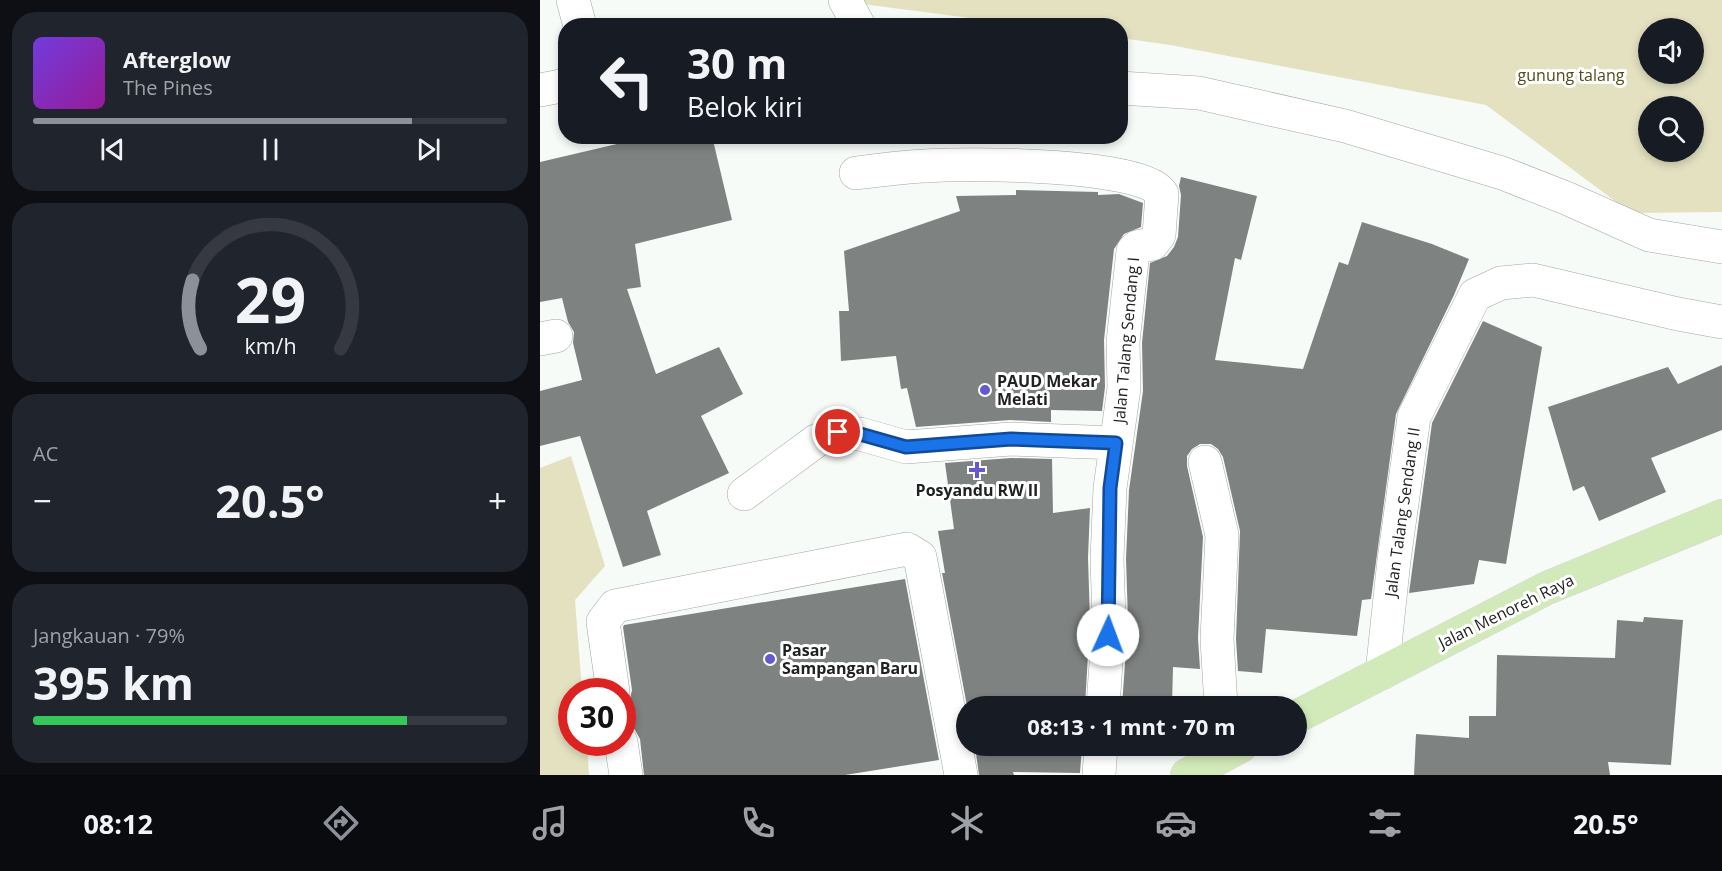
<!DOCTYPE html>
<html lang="id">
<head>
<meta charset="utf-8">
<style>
  body { margin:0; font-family:"Open Sans",sans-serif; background:#20242c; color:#f1f3f6; height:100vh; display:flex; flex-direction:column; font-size:22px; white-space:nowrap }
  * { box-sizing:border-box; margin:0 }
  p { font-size:20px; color:#9ea1a6 }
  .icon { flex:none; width:33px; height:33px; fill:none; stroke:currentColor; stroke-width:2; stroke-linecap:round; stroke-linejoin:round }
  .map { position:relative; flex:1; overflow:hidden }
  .drawer { display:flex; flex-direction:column; gap:12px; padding:12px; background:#0d0f14; width:540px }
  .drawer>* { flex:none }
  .guide { position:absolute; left:18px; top:18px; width:570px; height:126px; border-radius:24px; box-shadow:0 3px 9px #0003; background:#171b24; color:#f1f3f6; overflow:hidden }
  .controls { position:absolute; left:1098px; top:18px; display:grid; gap:12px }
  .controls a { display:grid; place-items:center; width:66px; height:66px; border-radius:50%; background:#171b24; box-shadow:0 3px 9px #0003; font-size:30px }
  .speed { position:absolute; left:18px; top:678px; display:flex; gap:12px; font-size:30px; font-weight:700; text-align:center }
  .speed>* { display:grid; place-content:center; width:78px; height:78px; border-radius:50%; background:#171b24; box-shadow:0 3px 9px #0003; line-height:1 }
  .speed .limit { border:9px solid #d22; background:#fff; color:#111 }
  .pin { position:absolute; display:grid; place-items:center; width:51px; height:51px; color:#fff; margin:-26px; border:3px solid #fff; border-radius:50%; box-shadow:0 2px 6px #0007 }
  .me { position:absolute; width:66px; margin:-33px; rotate:2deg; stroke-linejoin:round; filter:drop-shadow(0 0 4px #0008) }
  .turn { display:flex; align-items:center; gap:21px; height:126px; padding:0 30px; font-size:27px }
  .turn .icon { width:78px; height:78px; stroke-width:2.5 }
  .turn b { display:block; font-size:42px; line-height:51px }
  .big { font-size:45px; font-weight:700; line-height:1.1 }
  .drawer .widget { flex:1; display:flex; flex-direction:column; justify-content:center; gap:9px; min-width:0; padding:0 21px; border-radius:24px; background:#20242c }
  .drawer .dial { align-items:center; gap:0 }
  .dial svg { height:156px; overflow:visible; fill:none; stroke:#363941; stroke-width:7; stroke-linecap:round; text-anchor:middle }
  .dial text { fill:#f1f3f6; stroke:none }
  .song { display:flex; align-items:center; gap:18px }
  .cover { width:72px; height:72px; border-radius:9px; background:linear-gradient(135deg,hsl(260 70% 55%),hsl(300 70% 35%)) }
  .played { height:6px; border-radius:3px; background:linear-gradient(90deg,#8c9099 80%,#363941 80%) }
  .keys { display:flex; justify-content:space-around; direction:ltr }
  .heat { display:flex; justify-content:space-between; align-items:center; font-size:33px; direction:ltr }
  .charge { height:9px; border-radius:4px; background:linear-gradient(90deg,#34c759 79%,#363941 0) }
  .trip { position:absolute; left:416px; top:696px; width:351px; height:60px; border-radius:30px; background:#171b24; box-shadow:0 3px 9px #0003; font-weight:700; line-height:60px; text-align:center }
  .dock { display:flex; height:96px; justify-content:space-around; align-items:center; background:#090b0e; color:#9ea1a6 }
  .dock .icon { width:42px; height:42px }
  .dock .on { color:#8c9099 }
  .dock b { font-size:27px; color:#f1f3f6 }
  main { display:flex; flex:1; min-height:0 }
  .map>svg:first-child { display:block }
  .green { fill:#e3e1c0; fill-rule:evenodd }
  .building { fill:#7e8281 }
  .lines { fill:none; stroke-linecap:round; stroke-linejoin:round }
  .minor-casing { stroke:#a3a6a4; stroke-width:34 }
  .major-casing { stroke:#d7d7d7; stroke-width:34 }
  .minor { stroke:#fff; stroke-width:33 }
  .major { stroke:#d2e9b9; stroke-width:33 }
  .route-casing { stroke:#114b97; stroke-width:15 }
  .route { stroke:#1a73e8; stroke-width:10 }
  .poi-dot { fill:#6558d2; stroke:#fff; stroke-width:2 }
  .labels { text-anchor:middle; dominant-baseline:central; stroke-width:6; stroke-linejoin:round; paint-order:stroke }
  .park-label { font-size:16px; fill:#524c17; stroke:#fff }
  .street-label { font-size:16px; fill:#202121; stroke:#fff }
  .poi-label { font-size:16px; font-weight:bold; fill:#202121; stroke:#fff; text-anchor:start }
</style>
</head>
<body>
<main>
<section class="drawer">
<div class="widget">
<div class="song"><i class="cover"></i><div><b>Afterglow</b><p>The Pines</p></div></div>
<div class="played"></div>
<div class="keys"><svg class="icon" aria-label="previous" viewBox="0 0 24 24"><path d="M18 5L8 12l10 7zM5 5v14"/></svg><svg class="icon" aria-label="pause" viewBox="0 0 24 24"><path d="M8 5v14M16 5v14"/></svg><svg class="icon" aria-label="next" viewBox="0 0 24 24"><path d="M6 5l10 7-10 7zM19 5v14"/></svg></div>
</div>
<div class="widget dial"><svg viewBox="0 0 100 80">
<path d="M14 69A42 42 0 1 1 86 69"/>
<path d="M14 69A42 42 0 0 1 10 34" stroke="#8c9099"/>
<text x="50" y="56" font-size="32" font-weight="700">29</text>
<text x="50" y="72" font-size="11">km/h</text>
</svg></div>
<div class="widget"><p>AC</p>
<div class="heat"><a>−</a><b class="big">20.5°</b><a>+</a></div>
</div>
<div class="widget"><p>Jangkauan · 79%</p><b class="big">395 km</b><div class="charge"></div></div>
</section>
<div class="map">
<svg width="1182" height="775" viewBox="0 0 1182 775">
  <rect width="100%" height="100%" fill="#f7fbf8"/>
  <path class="green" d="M321 0H1182V212L1091 213 946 105 630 45 581 38 580 26 484 25 322 4ZM1108 28H1154V74H1108ZM1108 106H1154V152H1108Z
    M31 456 65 566 35 600 42 691 32 692V742L47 743 49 775H0V468Z"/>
  <path class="building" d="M111 136H172L192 220 95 244 101 287 87 289 116 374 179 347 203 394 161 416 189 473 107 511 121 555 83 567 40 436 0 446V391L42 380 33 343 34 332 28 322 22 298 0 302V162Z
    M641 177 717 196 701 260 695 258 675 360 763 369 799 262 808 265 822 222 892 244 929 259 914 295 856 414 831 599 822 600 817 636 726 629 722 673 698 671 696 639 700 531 683 457 678 449 671 444H660L652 449 647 456V466L663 537 658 638 660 669 633 667 632 706H582L588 621 586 559 589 490 603 391 602 343 610 263 627 256 634 247 638 237 641 195 639 186Z
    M476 190 558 192V195L579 194 603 203 601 227 584 234 574 249 564 340 565 387 562 411 511 410V422L470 420 376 427 367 388 361 389 356 356 301 361 299 311H309L304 251 420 211 416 196 476 195Z
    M943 321 1002 347 966 564 939 560 934 584 869 593 892 423Z
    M1182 365V430L1111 458 1126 492 1059 521 1044 486 1033 491 1008 407 1128 367 1138 384Z
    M471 458 512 459 513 513 550 508 548 558 550 620 545 706H427L402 573H405L398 531 414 529 405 463Z
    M365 579 399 760 305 775H104L100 739 95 730 87 724 85 707 90 699 92 690 83 627 84 625Z
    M1104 617 1143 620 1131 765 1068 762 1070 775H874L876 734 929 738V716H956L957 655 1075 658 1077 620 1103 622Z
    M435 746H542L540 773 473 772 474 775H439Z"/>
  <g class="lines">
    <defs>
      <path id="minor" d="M33 0 40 26
        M305 0 319 26
        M580 88 659 93 805 126 962 173 1026 198 1109 235 1182 247
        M0 90 26 85
        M316 173C339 170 362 167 385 166 422 163 606 163 622 194L619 235 612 244 597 247 593 251 583 342 584 388 570 488 567 559 569 620 563 706
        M0 339 16 336
        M665 462 682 535 677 639 681 706
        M204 494 276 441 298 431 320 434 366 447 471 439 576 443
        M842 673 854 560 874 417 935 295 961 283 993 280 1138 314 1182 322
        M73 692 63 622 75 606 367 549 380 557 421 775
        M81 742 86 775
        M559 775 561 746"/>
      <path id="major" d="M756 717 1007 588 1182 516
        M647 775 701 746"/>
    </defs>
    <use href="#minor" class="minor-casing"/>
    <use href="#major" class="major-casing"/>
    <use href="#minor" class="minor"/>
    <use href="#major" class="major"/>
  </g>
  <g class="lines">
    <defs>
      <path id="route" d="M298 432 320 434 366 447 471 439 576 443 570 488 568 635"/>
    </defs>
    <use href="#route" class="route-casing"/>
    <use href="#route" class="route"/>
  </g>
  <g class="poi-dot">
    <circle cx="445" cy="390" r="6"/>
    <path d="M434 461h6v6h6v6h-6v6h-6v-6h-6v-6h6z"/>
    <circle cx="230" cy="659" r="6"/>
  </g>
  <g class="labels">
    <g class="park-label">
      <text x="1031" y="75">gunung talang</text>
    </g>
    <g class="street-label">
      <text transform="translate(586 340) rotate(-85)">Jalan Talang Sendang I</text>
      <text transform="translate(862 512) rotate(-82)">Jalan Talang Sendang II</text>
      <text transform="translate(966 611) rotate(-26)">Jalan Menoreh Raya</text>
    </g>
    <g class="poi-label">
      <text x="457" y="381">PAUD Mekar<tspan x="457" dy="18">Melati</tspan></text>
      <text x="437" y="490" text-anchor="middle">Posyandu RW II</text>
      <text x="242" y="650">Pasar<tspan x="242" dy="18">Sampangan Baru</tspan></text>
    </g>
  </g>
</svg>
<div class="controls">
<a><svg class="icon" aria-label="sound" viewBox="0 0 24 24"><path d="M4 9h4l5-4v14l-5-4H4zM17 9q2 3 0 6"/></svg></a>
<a><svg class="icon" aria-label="search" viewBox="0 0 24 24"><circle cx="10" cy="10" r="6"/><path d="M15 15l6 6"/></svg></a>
</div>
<div class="speed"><div class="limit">30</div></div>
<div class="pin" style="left:298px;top:432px;background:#d93025"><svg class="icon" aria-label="arrive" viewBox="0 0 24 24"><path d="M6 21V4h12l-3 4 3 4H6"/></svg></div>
<svg class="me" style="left:568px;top:635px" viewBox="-20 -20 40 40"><circle r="19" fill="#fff"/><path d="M0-13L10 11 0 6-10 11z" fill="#1a73e8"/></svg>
<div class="trip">08:13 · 1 mnt · 70 m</div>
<div class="guide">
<div class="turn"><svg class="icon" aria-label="left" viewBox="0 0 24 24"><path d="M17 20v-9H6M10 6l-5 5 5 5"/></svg><div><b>30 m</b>Belok kiri</div></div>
</div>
</div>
</main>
<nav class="dock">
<b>08:12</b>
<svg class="icon on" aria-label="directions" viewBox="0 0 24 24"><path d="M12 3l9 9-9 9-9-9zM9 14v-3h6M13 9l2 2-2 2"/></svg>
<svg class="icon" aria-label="music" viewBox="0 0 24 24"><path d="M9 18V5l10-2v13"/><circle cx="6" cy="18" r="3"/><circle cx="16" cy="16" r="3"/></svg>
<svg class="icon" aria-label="phone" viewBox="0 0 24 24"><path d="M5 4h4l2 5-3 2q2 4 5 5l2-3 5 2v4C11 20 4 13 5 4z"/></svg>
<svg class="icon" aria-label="climate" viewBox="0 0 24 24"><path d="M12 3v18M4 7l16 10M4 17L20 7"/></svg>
<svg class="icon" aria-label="car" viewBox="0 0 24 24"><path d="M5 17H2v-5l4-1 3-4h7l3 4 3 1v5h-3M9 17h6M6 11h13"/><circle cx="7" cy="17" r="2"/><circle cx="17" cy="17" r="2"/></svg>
<svg class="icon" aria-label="filters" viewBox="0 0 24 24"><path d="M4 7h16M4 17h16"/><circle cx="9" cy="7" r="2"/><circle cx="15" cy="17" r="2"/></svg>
<b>20.5°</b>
</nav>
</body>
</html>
